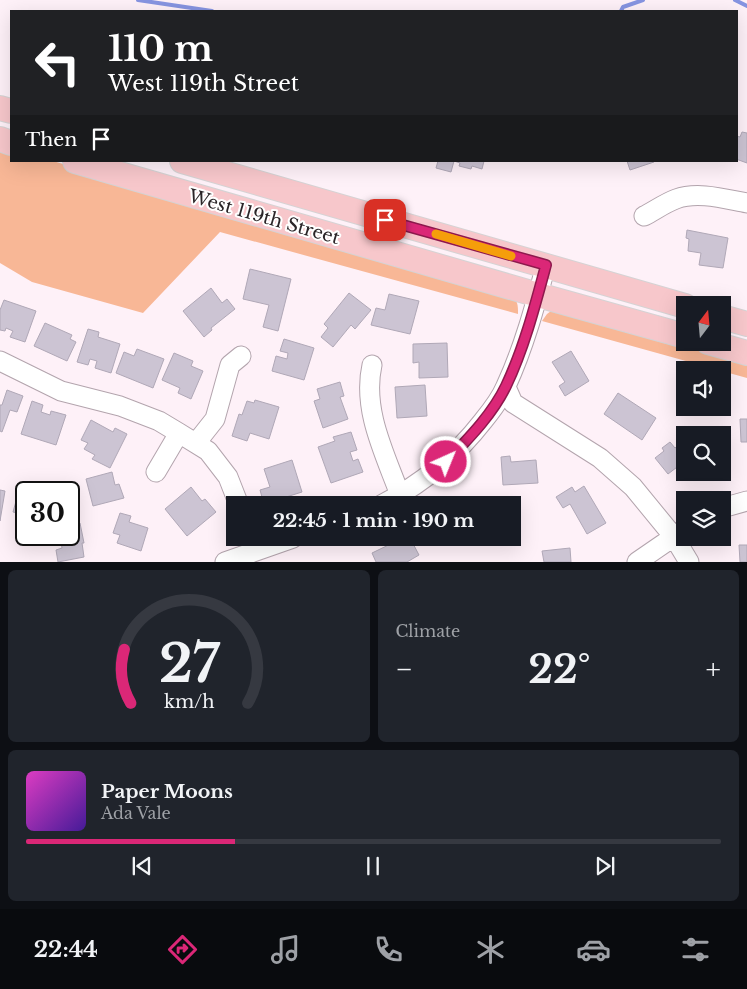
<!DOCTYPE html>
<html lang="en">
<head>
<meta charset="utf-8">
<style>
  body { margin:0; font-family:"Libre Baskerville",serif; background:#20242c; color:#f1f3f6; height:100vh; display:flex; flex-direction:column; font-size:19px; white-space:nowrap }
  * { box-sizing:border-box; margin:0 }
  p { font-size:16px; color:#9ea1a6 }
  .icon { flex:none; width:28px; height:28px; fill:none; stroke:currentColor; stroke-width:2; stroke-linecap:round; stroke-linejoin:round }
  .map { position:relative; height:562px; overflow:hidden }
  .side { display:flex; flex-direction:column; gap:8px; padding:8px; background:#0d0f14; flex:1 }
  .side>* { flex:none }
  .hud { position:absolute; left:10px; top:10px; width:728px; height:152px; border-radius:0px; box-shadow:0 5px 20px #0002; background:#202124; color:#fff; overflow:hidden }
  .needle { width:32px; rotate:16deg }
  .controls { position:absolute; left:676px; top:296px; display:grid; gap:10px }
  .controls a { display:grid; place-items:center; width:55px; height:55px; border-radius:0px; background:#171b24; box-shadow:0 5px 20px #0002; font-size:25px }
  .speed { position:absolute; left:15px; top:481px; display:flex; gap:10px; font-size:25px; font-weight:700; text-align:center }
  .speed>* { display:grid; place-content:center; width:65px; height:65px; border-radius:50%; background:#171b24; box-shadow:0 5px 20px #0002; line-height:1 }
  .speed .limit { border:2px solid #111; border-radius:8px; background:#fff; color:#111 }
  .pin { position:absolute; display:grid; place-items:center; width:42px; height:42px; color:#fff; margin:-21px; border-radius:10px; box-shadow:0 2px 8px #0006 }
  .me { position:absolute; width:55px; margin:-28px; rotate:44deg; stroke-linejoin:round; filter:drop-shadow(0 0 4px #0008) }
  .turn { display:flex; align-items:center; gap:18px; height:105px; padding:0 15px; font-size:22px }
  .turn .icon { width:65px; height:65px; stroke-width:2.5 }
  .turn b { display:block; font-size:35px; line-height:42px }
  .then { display:flex; align-items:center; height:48px; padding:0 15px; background:#0003; gap:10px; font-size:19px }
  .big { font-size:38px; font-weight:700; line-height:1.1 }
  .side .widget { flex:1; display:flex; flex-direction:column; justify-content:center; gap:8px; min-width:0; padding:0 18px; border-radius:8px; background:#20242c }
  .side .dial { align-items:center; gap:0 }
  .dial svg { height:130px; overflow:visible; fill:none; stroke:#363941; stroke-width:7; stroke-linecap:round; text-anchor:middle }
  .dial text { fill:#f1f3f6; stroke:none }
  .song { display:flex; align-items:center; gap:15px }
  .cover { width:60px; height:60px; border-radius:8px; background:linear-gradient(135deg,hsl(310 70% 55%),hsl(260 70% 35%)) }
  .played { height:5px; border-radius:2px; background:linear-gradient(90deg,#db2777 30%,#363941 30%) }
  .keys { display:flex; justify-content:space-around; direction:ltr }
  .heat { display:flex; justify-content:space-between; align-items:center; font-size:28px; direction:ltr }
  .side .tiles { flex:1; display:grid; gap:8px; grid-template-columns:1fr 1fr }
  .widget:last-child { grid-column:span 2 }
  .trip { position:absolute; left:226px; top:496px; width:295px; height:50px; border-radius:0px; background:#171b24; box-shadow:0 5px 20px #0002; font-weight:700; line-height:50px; text-align:center }
  .dock { display:flex; height:80px; justify-content:space-around; align-items:center; background:#090b0e; color:#9ea1a6 }
  .dock .icon { width:35px; height:35px }
  .dock .selected { color:#db2777 }
  .dock b { font-size:22px; color:#f1f3f6 }
  .map>svg:first-child { display:block }
  .green { fill:#f8b796 }
  .lines { fill:none; stroke-linecap:round; stroke-linejoin:round }
  .stream { stroke:#8694e1; stroke-width:4 }
  .building { fill:#ccc4d3; stroke:#b0a8b7 }
  .minor-casing { stroke:#b3a4ad; stroke-width:21 }
  .major-casing { stroke:#d5d3d4; stroke-width:26 }
  .minor { stroke:#fff; stroke-width:19 }
  .major { stroke:#f7c7cb; stroke-width:24 }
  .route-casing { stroke:#8e194d; stroke-width:12 }
  .route { stroke:#db2777; stroke-width:9 }
  .slow { stroke:#f59e0b; stroke-width:9 }
  .labels { text-anchor:middle; dominant-baseline:central; stroke-width:4; stroke-linejoin:round; paint-order:stroke }
  .street-label { font-size:18px; fill:#2b2528; stroke:#fff }
</style>
</head>
<body>
<div class="map">
<svg width="747" height="562" viewBox="0 0 747 562">
  <rect width="100%" height="100%" fill="#fef1f8"/>
  <path class="green" d="M0 146 11 149V161H53L510 295C518 300 518 305 518 314L220 232 143 313 32 282 0 263Z
    M551 311H560L747 363V378L542 321 547 314Z"/>
  <g class="lines">
    <path class="stream" d="M138 0 212 11
      M735 0 747 6
      M621 11 623 7 643 0"/>
  </g>
  <path class="building" d="M742 132 747 133V163L736 159V136L740 137Z
    M438 161H484L482 169 472 166 471 169 459 166 460 163 454 161 451 172 436 168Z
    M627 161H654V162L630 170Z
    M687 230 728 238 723 268 699 265 701 253 688 251 689 239 686 238Z
    M250 269 291 279 278 331 263 327 269 305 243 299Z
    M211 288 222 303 227 299 235 309 211 328 212 330 204 337 183 311Z
    M349 293 371 310 355 329 351 325 333 347 321 337 328 328 324 324Z
    M389 294 419 301 410 334 371 325 376 308 385 310Z
    M4 300 36 311 25 342 10 337 13 331 6 328 5 331 0 330V310Z
    M45 323 72 335 70 339 76 342 67 361 34 346Z
    M88 329 99 332 98 337 120 344 111 373 95 368 97 361 90 359 88 365 77 362Z
    M284 339 314 348 304 380 272 371 276 356 287 359 288 353 280 351Z
    M447 343 448 377 419 378V362L413 363V344Z
    M137 349 164 359 153 388 116 373 124 352 134 356Z
    M571 351 589 381 565 396 559 386 565 382 552 362Z
    M174 353 193 361 191 366 203 371 191 399 178 393 180 388 162 380Z
    M340 382 344 396 340 397 348 419 323 428 314 401 320 399 317 389Z
    M425 385 427 416 397 418 395 387Z
    M7 390 23 396 17 412 10 410 2 432 0 431V405H2Z
    M618 393 656 418 642 440 604 414Z
    M255 400 279 407 269 439 250 433 247 441 232 436 239 414 242 415 247 401 254 403Z
    M32 401 43 405 41 412 50 415 51 411 66 415 56 445 21 434Z
    M740 419H747V442H741Z
    M91 420 113 432 115 428 127 434 110 468 92 459 95 455 84 449 88 443 81 440Z
    M351 432 357 450 350 452 353 461 358 459 363 472 331 483 318 447 335 441 333 437Z
    M685 440V461L668 474 655 458 664 451 662 448 670 442 675 448Z
    M510 456 511 462 536 460 538 483 503 485 501 457Z
    M292 460 302 492 264 504 260 490 270 487 264 469Z
    M112 472 115 485 119 484 124 498 93 506 86 479Z
    M584 486 606 523 587 534 570 504 563 508 556 497 572 487 575 492Z
    M20 487 42 492H26V515L13 512Z
    M191 487 202 501 205 499 216 512 187 536 165 509Z
    M0 490 5 491 0 521Z
    M120 513 131 516 129 522 148 528 141 551 117 543 120 535 113 533Z
    M80 523 84 543H82L84 557 58 562 56 550 62 548 60 535H69V525Z
    M403 538H410L419 555 407 562H376L372 553Z
    M739 545H747V562H740Z
    M570 548 571 562H544L542 551Z"/>
  <g class="lines">
    <defs>
      <path id="minor" d="M644 216C654 211 665 203 676 199 698 191 725 199 747 203
        M0 361 61 391 120 406 159 421 179 433 208 451 228 477 239 505
        M372 365C362 410 385 454 400 495
        M506 387 513 403 600 458 633 487 674 537 689 562
        M196 443 215 419 230 365 241 356
        M156 472 179 433
        M381 505C422 484 455 457 483 421 492 410 501 398 506 386 524 347 535 306 546 265
        M722 508 747 501
        M225 562 293 538
        M637 562 685 529"/>
      <path id="major" d="M0 108 11 111
        M0 139 11 143
        M75 161 538 295 685 336
        M182 161 685 306
        M722 317 747 324
        M708 342 747 353"/>
    </defs>
    <use href="#minor" class="minor-casing"/>
    <use href="#major" class="major-casing"/>
    <use href="#minor" class="minor"/>
    <use href="#major" class="major"/>
  </g>
  <g class="lines">
    <defs>
      <path id="route" d="M385 220 546 265C535 306 524 348 506 386 492 415 468 439 446 462"/>
    </defs>
    <use href="#route" class="route-casing"/>
    <use href="#route" class="route"/>
    <path class="slow" d="M436 234 511 256"/>
  </g>
  <g class="labels">
    <g class="street-label">
      <text transform="translate(264 217) rotate(16)">West 119th Street</text>
    </g>
  </g>
</svg>
<div class="controls">
<a><svg class="needle" viewBox="-14 -14 28 28"><path d="M0-13l5 13h-10z" fill="#e53935"/><path d="M0 13l5-13h-10z" fill="#9ea1a6"/></svg></a>
<a><svg class="icon" aria-label="sound" viewBox="0 0 24 24"><path d="M4 9h4l5-4v14l-5-4H4zM17 9q2 3 0 6"/></svg></a>
<a><svg class="icon" aria-label="search" viewBox="0 0 24 24"><circle cx="10" cy="10" r="6"/><path d="M15 15l6 6"/></svg></a>
<a><svg class="icon" aria-label="layers" viewBox="0 0 24 24"><path d="M12 4l9 5-9 5-9-5zM3 14l9 5 9-5"/></svg></a>
</div>
<div class="speed"><div class="limit">30</div></div>
<div class="pin" style="left:385px;top:220px;background:#d93025"><svg class="icon" aria-label="arrive" viewBox="0 0 24 24"><path d="M6 21V4h12l-3 4 3 4H6"/></svg></div>
<svg class="me" style="left:446px;top:462px" viewBox="-20 -20 40 40"><circle r="17" fill="#db2777" stroke="#fff" stroke-width="3"/><path d="M0-11L8 9 0 5-8 9z" fill="#fff"/></svg>
<div class="trip">22:45 · 1 min · 190 m</div>
<div class="hud">
<div class="turn"><svg class="icon" aria-label="left" viewBox="0 0 24 24"><path d="M17 20v-9H6M10 6l-5 5 5 5"/></svg><div><b>110 m</b>West 119th Street</div></div>
<div class="then">Then<svg class="icon" aria-label="arrive" viewBox="0 0 24 24"><path d="M6 21V4h12l-3 4 3 4H6"/></svg></div>
</div>
</div>
<section class="side">
<div class="tiles">
<div class="widget dial"><svg viewBox="0 0 100 80">
<path d="M14 69A42 42 0 1 1 86 69"/>
<path d="M14 69A42 42 0 0 1 10 36" stroke="#db2777"/>
<text x="50" y="56" font-size="32" font-weight="700">27</text>
<text x="50" y="72" font-size="11">km/h</text>
</svg></div>
<div class="widget"><p>Climate</p>
<div class="heat"><a>−</a><b class="big">22°</b><a>+</a></div>
</div>
<div class="widget">
<div class="song"><i class="cover"></i><div><b>Paper Moons</b><p>Ada Vale</p></div></div>
<div class="played"></div>
<div class="keys"><svg class="icon" aria-label="previous" viewBox="0 0 24 24"><path d="M18 5L8 12l10 7zM5 5v14"/></svg><svg class="icon" aria-label="pause" viewBox="0 0 24 24"><path d="M8 5v14M16 5v14"/></svg><svg class="icon" aria-label="next" viewBox="0 0 24 24"><path d="M6 5l10 7-10 7zM19 5v14"/></svg></div>
</div>
</div>
</section>
<nav class="dock">
<b>22:44</b>
<svg class="icon selected" aria-label="directions" viewBox="0 0 24 24"><path d="M12 3l9 9-9 9-9-9zM9 14v-3h6M13 9l2 2-2 2"/></svg>
<svg class="icon" aria-label="music" viewBox="0 0 24 24"><path d="M9 18V5l10-2v13"/><circle cx="6" cy="18" r="3"/><circle cx="16" cy="16" r="3"/></svg>
<svg class="icon" aria-label="phone" viewBox="0 0 24 24"><path d="M5 4h4l2 5-3 2q2 4 5 5l2-3 5 2v4C11 20 4 13 5 4z"/></svg>
<svg class="icon" aria-label="climate" viewBox="0 0 24 24"><path d="M12 3v18M4 7l16 10M4 17L20 7"/></svg>
<svg class="icon" aria-label="car" viewBox="0 0 24 24"><path d="M5 17H2v-5l4-1 3-4h7l3 4 3 1v5h-3M9 17h6M6 11h13"/><circle cx="7" cy="17" r="2"/><circle cx="17" cy="17" r="2"/></svg>
<svg class="icon" aria-label="filters" viewBox="0 0 24 24"><path d="M4 7h16M4 17h16"/><circle cx="9" cy="7" r="2"/><circle cx="15" cy="17" r="2"/></svg>
</nav>
</body>
</html>
